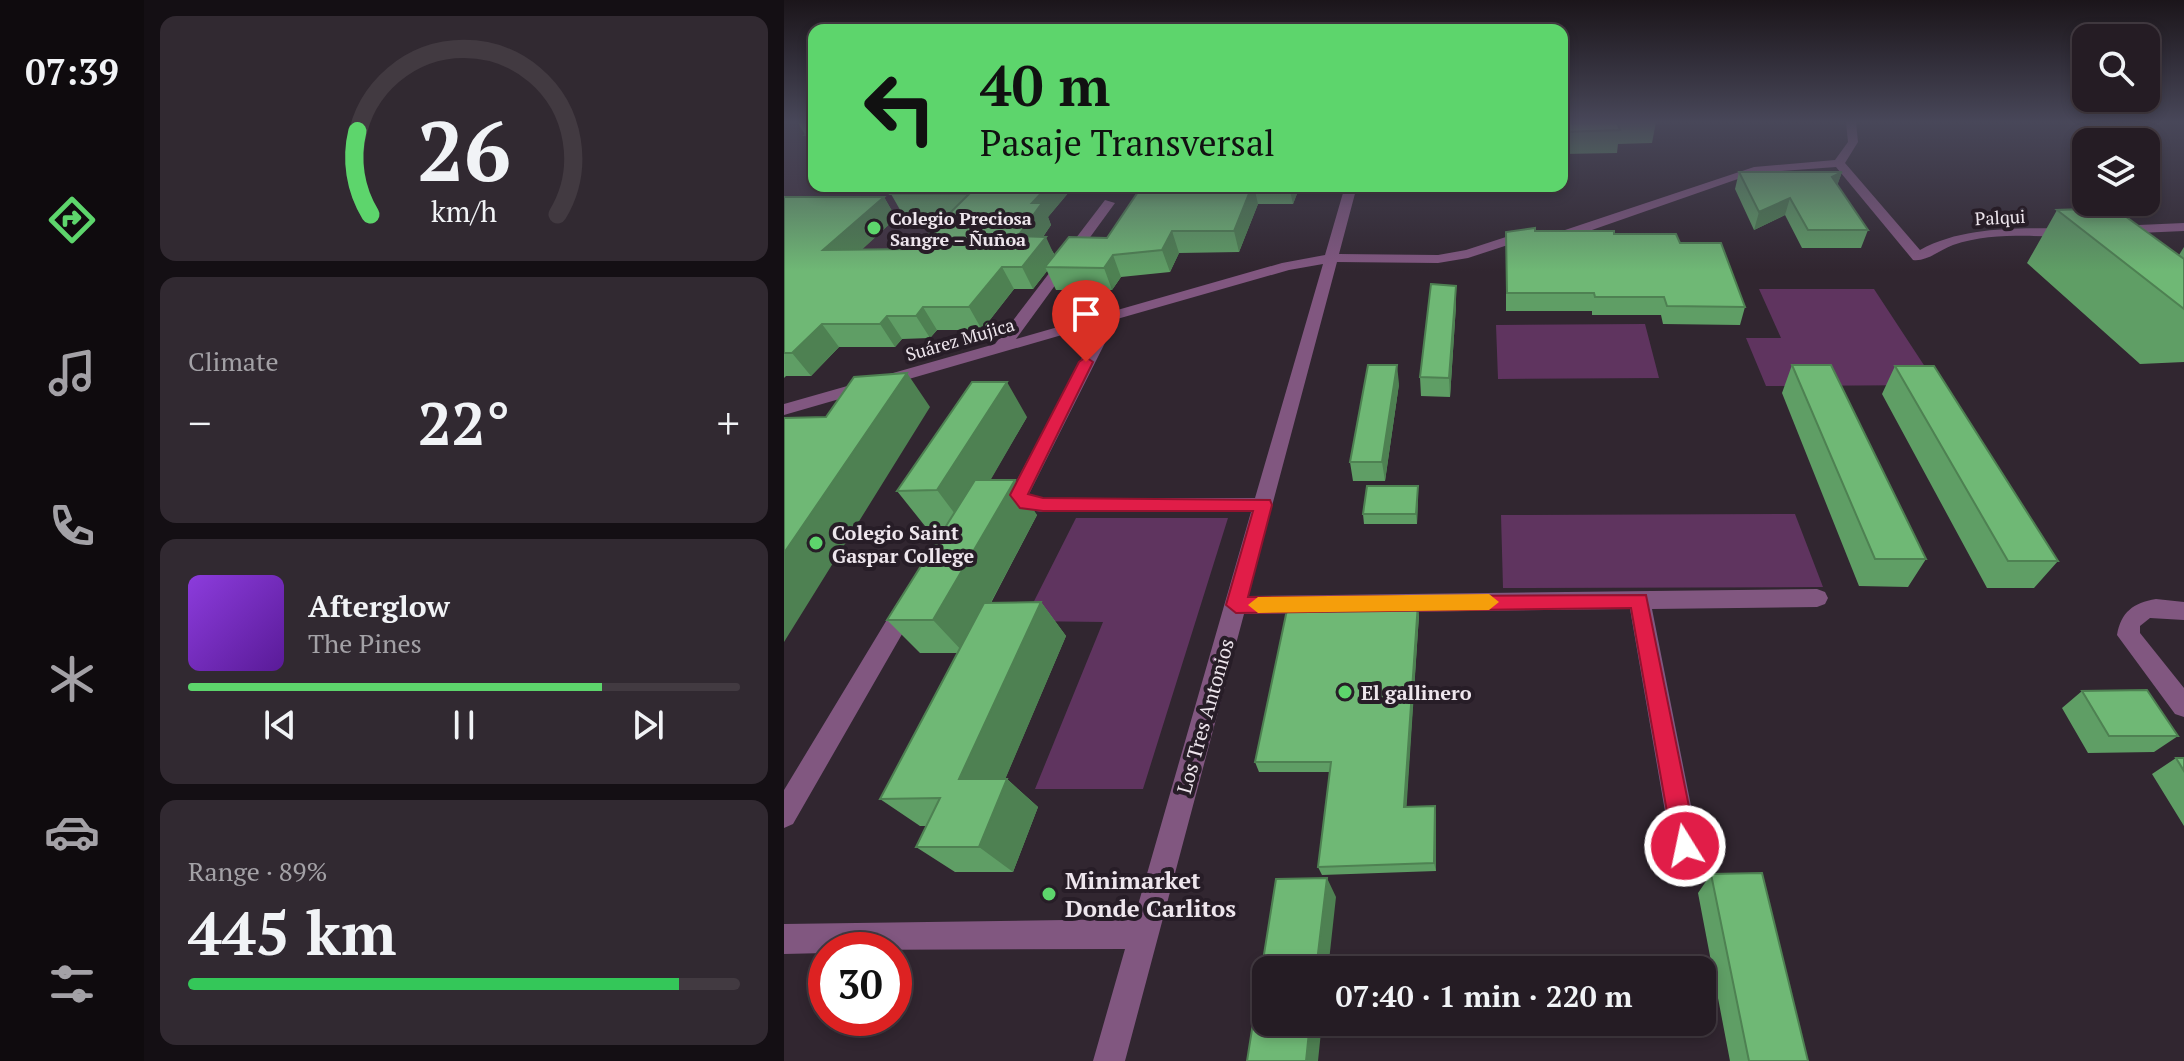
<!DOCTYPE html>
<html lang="en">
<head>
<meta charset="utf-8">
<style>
  body { margin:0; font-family:"PT Serif",serif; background:#312931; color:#f1f3f6; height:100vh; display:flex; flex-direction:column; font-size:30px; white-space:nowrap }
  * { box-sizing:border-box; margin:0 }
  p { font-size:26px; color:#a3a1a6 }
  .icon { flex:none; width:44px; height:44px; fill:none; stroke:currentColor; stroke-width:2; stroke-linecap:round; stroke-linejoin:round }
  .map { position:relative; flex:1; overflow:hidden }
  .side { display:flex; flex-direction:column; gap:16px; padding:16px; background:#140f14; width:640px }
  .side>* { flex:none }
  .banner { position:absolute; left:24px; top:24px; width:760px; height:168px; border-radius:16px; box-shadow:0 4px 12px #0003,0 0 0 2px #423a41; background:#5dd56c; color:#111; overflow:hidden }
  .tools { position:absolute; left:1288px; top:24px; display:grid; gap:16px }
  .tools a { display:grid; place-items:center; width:88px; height:88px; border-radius:16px; background:#251c24; box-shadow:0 4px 12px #0003,0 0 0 2px #423a41; font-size:40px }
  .speed { position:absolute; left:24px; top:932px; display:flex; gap:16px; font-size:40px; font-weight:700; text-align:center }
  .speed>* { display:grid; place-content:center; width:104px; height:104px; border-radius:50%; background:#251c24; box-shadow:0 4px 12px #0003,0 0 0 2px #423a41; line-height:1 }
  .speed .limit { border:12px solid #d22; background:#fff; color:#111 }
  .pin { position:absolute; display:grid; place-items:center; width:68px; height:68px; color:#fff; margin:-82px -34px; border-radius:50% 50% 50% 0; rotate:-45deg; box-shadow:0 0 8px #0007 }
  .pin .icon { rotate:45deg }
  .me { position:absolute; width:88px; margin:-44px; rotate:350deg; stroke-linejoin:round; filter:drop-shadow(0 0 6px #0008) }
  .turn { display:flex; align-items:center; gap:28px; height:168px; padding:0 40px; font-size:36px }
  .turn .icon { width:104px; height:104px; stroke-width:2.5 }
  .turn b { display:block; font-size:56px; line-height:68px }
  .big { font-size:60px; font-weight:800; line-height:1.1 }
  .side .tile { flex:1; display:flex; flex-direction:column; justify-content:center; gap:12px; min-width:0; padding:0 28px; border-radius:16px; background:#312931 }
  .side .dial { align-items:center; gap:0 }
  .dial svg { height:208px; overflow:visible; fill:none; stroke:#423a41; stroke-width:7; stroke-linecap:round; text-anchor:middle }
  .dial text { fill:#f1f3f6; stroke:none }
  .song { display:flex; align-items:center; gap:24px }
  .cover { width:96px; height:96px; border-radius:12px; background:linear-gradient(135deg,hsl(270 70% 55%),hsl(270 70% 35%)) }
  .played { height:8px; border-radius:4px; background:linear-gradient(90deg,#5dd56c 75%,#423a41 75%) }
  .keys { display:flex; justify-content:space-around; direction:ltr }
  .heat { display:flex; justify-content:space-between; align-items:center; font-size:44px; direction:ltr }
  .charge { height:12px; border-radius:6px; background:linear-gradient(90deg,#34c759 89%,#423a41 0) }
  .trip { position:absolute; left:468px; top:956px; width:464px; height:80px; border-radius:16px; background:#251c24; box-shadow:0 4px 12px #0003,0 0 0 2px #423a41; font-weight:800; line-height:80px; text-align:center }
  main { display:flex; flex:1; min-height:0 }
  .tab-bar { display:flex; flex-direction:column; width:144px; justify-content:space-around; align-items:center; background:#0f0b0e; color:#a3a1a6 }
  .tab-bar .icon { width:56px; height:56px }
  .tab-bar .current { color:#5dd56c }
  .tab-bar b { font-size:36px; color:#f1f3f6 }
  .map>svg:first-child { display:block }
  .built { fill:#3f303f }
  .green { fill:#5f345f }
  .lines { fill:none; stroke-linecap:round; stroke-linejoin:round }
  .street { fill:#815780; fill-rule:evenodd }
  .wall { fill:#5f9e65 }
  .shaded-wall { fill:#4e8152 }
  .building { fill:#6fb875; stroke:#4e8152; stroke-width:2 }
  .route { fill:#e11d48; stroke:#92132f; stroke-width:2 }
  .slow { fill:#f59e0b }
  .poi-dot { fill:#5dd56c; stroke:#271d27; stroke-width:3 }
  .labels { text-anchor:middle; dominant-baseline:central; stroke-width:8; stroke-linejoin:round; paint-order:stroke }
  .far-street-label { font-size:18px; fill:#eee6ed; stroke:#271d27 }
  .far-poi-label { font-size:18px; font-weight:bold; fill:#eee6ed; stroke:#271d27; text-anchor:start }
  .poi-label { font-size:20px; font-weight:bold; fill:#eee6ed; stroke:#271d27; text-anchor:start }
  .street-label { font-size:20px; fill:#eee6ed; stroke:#271d27 }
  .near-poi-label { font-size:24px; font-weight:bold; fill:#eee6ed; stroke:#271d27; text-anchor:start }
</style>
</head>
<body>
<main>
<nav class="tab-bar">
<b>07:39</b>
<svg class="icon current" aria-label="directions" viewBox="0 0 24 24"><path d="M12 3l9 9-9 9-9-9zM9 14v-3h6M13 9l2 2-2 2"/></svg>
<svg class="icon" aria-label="music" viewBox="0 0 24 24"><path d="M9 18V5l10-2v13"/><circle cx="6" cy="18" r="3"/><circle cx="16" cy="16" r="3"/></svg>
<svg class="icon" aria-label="phone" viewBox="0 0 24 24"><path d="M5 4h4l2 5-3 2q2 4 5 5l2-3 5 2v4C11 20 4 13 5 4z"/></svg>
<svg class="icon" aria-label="climate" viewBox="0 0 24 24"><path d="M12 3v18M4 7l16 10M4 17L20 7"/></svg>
<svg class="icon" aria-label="car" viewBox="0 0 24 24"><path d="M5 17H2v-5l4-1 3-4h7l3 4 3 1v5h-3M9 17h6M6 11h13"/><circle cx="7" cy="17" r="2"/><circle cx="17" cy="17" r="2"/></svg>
<svg class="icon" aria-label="filters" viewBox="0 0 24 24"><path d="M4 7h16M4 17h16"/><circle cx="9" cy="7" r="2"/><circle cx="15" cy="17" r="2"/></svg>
</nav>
<section class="side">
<div class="tile dial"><svg viewBox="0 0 100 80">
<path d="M14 69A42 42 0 1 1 86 69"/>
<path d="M14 69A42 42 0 0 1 9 37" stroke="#5dd56c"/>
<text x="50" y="56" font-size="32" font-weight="700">26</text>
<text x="50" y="72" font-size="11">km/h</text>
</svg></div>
<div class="tile"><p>Climate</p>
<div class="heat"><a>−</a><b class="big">22°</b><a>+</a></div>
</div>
<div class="tile">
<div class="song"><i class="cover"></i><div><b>Afterglow</b><p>The Pines</p></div></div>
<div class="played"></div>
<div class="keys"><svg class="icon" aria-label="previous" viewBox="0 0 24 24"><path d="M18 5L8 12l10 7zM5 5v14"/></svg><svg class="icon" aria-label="pause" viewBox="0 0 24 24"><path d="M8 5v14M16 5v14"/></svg><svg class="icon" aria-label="next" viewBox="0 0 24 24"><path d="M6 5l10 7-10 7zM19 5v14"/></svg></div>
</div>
<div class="tile"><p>Range · 89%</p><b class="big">445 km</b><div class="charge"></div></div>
</section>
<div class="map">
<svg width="1400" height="1061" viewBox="0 0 1400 1061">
  <rect width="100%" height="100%" fill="#312630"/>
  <path class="built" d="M0 122H30V186H220L139 269 0 272Z"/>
  <path class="green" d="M975 289H1090L1153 385 982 386 962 338H997Z
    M861 324 875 378 714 379 712 325Z
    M1011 514 1039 587 719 588 717 515Z
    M292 518H444L359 789H251L319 622 240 621Z"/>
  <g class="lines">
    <path class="street" d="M1062 122H1072L1074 142 1061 163 1136 250C1182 225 1237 229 1288 228L1294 232 1288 236C1249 237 1207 232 1169 245 1157 249 1143 262 1129 260L1052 167 971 173 785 238 730 243 684 258 654 263 553 262 464 596 1033 589 1041 592 1044 598 1041 604 1033 607 868 609 915 846 911 856 901 860 891 856 887 846 846 609 460 614 341 1061H309L341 949 42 950V953L0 954V924L350 919 467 512H259C244 510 234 509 225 495L316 324 0 415V404L211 344 321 200 331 203 232 339 498 263 541 255 561 186H573L555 254 654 255 682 250 728 235 778 231 970 167 1051 160 1064 142ZM539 264 471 498H259L245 494 333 319 505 270Z
      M1400 223V231L1332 234 1326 230 1332 226Z
      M1372 599 1400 602V620L1366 618 1356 626V633L1400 688V717L1391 714 1333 635C1337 612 1349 603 1372 599Z
      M121 600 129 603 132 609 129 615 9 824 0 828V790L113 603Z"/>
  </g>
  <path class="wall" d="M30 122V149L14 123Z
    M778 122H872L868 143 834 144 833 153 778 154Z
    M955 172H1058L1053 185 1084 230 1077 248H1018L1001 215 970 230 951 189Z
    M116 186H290L264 217 267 225 259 237 271 255 323 238 358 186H516L509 204H474L455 252 395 253 386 272 337 277 328 290H272L263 271 249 289H230L198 330H153L146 338 118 339 111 347H55L27 376H2L0 378V197H100L112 218 78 249H130L164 215H119L107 194Z
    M1273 210 1400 259V362L1356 364 1243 263Z
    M751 231 896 243 961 307 956 325 879 324 877 315H808V311H722V232Z
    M1400 247V259L1395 255Z
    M672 286V305L666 397 637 396 636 377Z
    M1008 365 1142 559 1124 587 1075 586 998 393Z
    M1111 366 1274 561 1250 588H1203L1098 394Z
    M615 384 601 481H569L566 462Z
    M243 417 206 480 253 515 207 603 257 602 282 636 221 779H223L254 807 229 872H171L132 847 142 826H136L96 799 173 653H136L103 620 162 526H141L113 491Z
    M634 486V495L633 524H580L579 514Z
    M635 615 622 806 652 815V871L538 875 534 867 546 772H475L471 762Z
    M1298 691 1394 736 1370 752 1304 753 1278 708Z
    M1392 758H1400V826L1368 774Z
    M927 874 1024 1061H946L914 893Z"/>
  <path class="shaded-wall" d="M1058 172 1052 189 1048 177Z
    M264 186H290L264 217 267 225 244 258 234 236 248 203Z
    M468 186H470L474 204 455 252 450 231Z
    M505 186H516L509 204Z
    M100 197 112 218 54 272 39 250Z
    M1006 198 1001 215 970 230 975 212Z
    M388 231 395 253 386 272 378 250Z
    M262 237 272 259 261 267 263 271 249 289 238 267Z
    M329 255 337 277 328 290 320 268Z
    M218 267 230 289 198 330 185 307Z
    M672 286V305L666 397 665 378Z
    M139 307 153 330 146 338 132 316Z
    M103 316 118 339 111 347 96 324Z
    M38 324 55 347 27 376 8 353Z
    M613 365 615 384 601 481 598 462Z
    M123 373 146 407 0 642V553Z
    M223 382 243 417 180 526 153 490Z
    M231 480 253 515 180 653 149 620Z
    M634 486V495L633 524 632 514Z
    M257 602 282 636 209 808 175 779Z
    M634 603 635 615 622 816 620 807Z
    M223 779 254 807 229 872 195 847Z
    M651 806 652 815V871L650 863Z
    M543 878 552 897 544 970H532Z
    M526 1022H538L534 1061H522Z"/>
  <path class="building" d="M778 122H833L836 130 778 132Z
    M30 128V135H21Z
    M955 172H1058L1048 177 1084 230H1024L1006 198 975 212Z
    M116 186H264L248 203H258L234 236 262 237 238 267H218L185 307H139L132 316H103L96 324H38L8 353H0V197H100L39 250 130 249 185 194H107Z
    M358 186H468L450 231H388L378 250 329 255 320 268 261 267 285 237 323 238Z
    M1330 208 1400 259V309L1273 210Z
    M751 228V231H830V234H892L896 243H937L961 307 883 306 880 297H811L810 293H723L722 232Z
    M647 284 672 286 665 378 636 377Z
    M584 365H613L598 462H566Z
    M1008 365H1047L1142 559H1091Z
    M1111 366H1150L1274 561H1224Z
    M123 373 0 553V418L42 417 70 377Z
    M188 382H223L153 490 113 491Z
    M191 480H231L149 620H103Z
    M583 486H634L632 514H579Z
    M257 602 175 779H223L195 847H132L156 798 96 799 200 603Z
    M634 603 620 807 651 806 650 863 534 867 547 762H471L504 605Z
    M1363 690 1394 736H1325L1298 691Z
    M1392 758H1400V771Z
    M978 873 1024 1061H965L927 874Z
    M543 878 532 970H482V1022H526L522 1061H463L492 879Z"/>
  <linearGradient id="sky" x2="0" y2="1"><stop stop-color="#1b151a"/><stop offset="0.45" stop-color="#484759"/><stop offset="1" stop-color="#484759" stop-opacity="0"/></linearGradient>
  <rect width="1400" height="271" fill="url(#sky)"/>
  <path class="route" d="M302 357 309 362 244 494 259 498 486 500 488 505 464 597 862 595 913 846 910 855 901 858 892 855 889 846 847 608 452 613 442 605 469 511H259L236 508 226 495 295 362Z"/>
  <path class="slow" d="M705 594 715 602 705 610 474 613 464 605 474 597Z"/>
  <g class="poi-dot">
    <circle cx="90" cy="228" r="8"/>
    <circle cx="32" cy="543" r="8"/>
    <circle cx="561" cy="692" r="8"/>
    <circle cx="265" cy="894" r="8"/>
  </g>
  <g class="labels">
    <g class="far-street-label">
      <text transform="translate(1216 217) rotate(-3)">Palqui</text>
      <text transform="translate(176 339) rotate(-16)">Suárez Mujica</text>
    </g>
    <g class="far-poi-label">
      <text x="106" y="218">Colegio Preciosa<tspan x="106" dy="21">Sangre – Ñuñoa</tspan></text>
    </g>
    <g class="poi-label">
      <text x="48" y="532">Colegio Saint<tspan x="48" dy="23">Gaspar College</tspan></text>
      <text x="577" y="692">El gallinero</text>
    </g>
    <g class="street-label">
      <text transform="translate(421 716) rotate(-74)">Los Tres Antonios</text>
    </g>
    <g class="near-poi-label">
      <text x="281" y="880">Minimarket<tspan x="281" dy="28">Donde Carlitos</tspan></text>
    </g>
  </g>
</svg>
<div class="tools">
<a><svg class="icon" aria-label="search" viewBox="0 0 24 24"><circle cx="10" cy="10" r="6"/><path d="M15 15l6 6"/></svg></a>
<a><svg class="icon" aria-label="layers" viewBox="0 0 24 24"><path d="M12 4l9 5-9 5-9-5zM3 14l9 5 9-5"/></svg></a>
</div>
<div class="speed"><div class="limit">30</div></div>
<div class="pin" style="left:302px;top:362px;background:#d93025"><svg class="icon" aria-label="arrive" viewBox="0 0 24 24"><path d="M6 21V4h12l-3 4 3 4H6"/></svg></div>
<svg class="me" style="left:901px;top:846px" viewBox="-20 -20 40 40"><circle r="17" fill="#e11d48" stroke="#fff" stroke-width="3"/><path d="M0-11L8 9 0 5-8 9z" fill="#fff"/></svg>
<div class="trip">07:40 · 1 min · 220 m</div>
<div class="banner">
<div class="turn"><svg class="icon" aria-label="left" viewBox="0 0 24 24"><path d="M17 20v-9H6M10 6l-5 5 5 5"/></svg><div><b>40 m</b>Pasaje Transversal</div></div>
</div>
</div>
</main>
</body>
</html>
